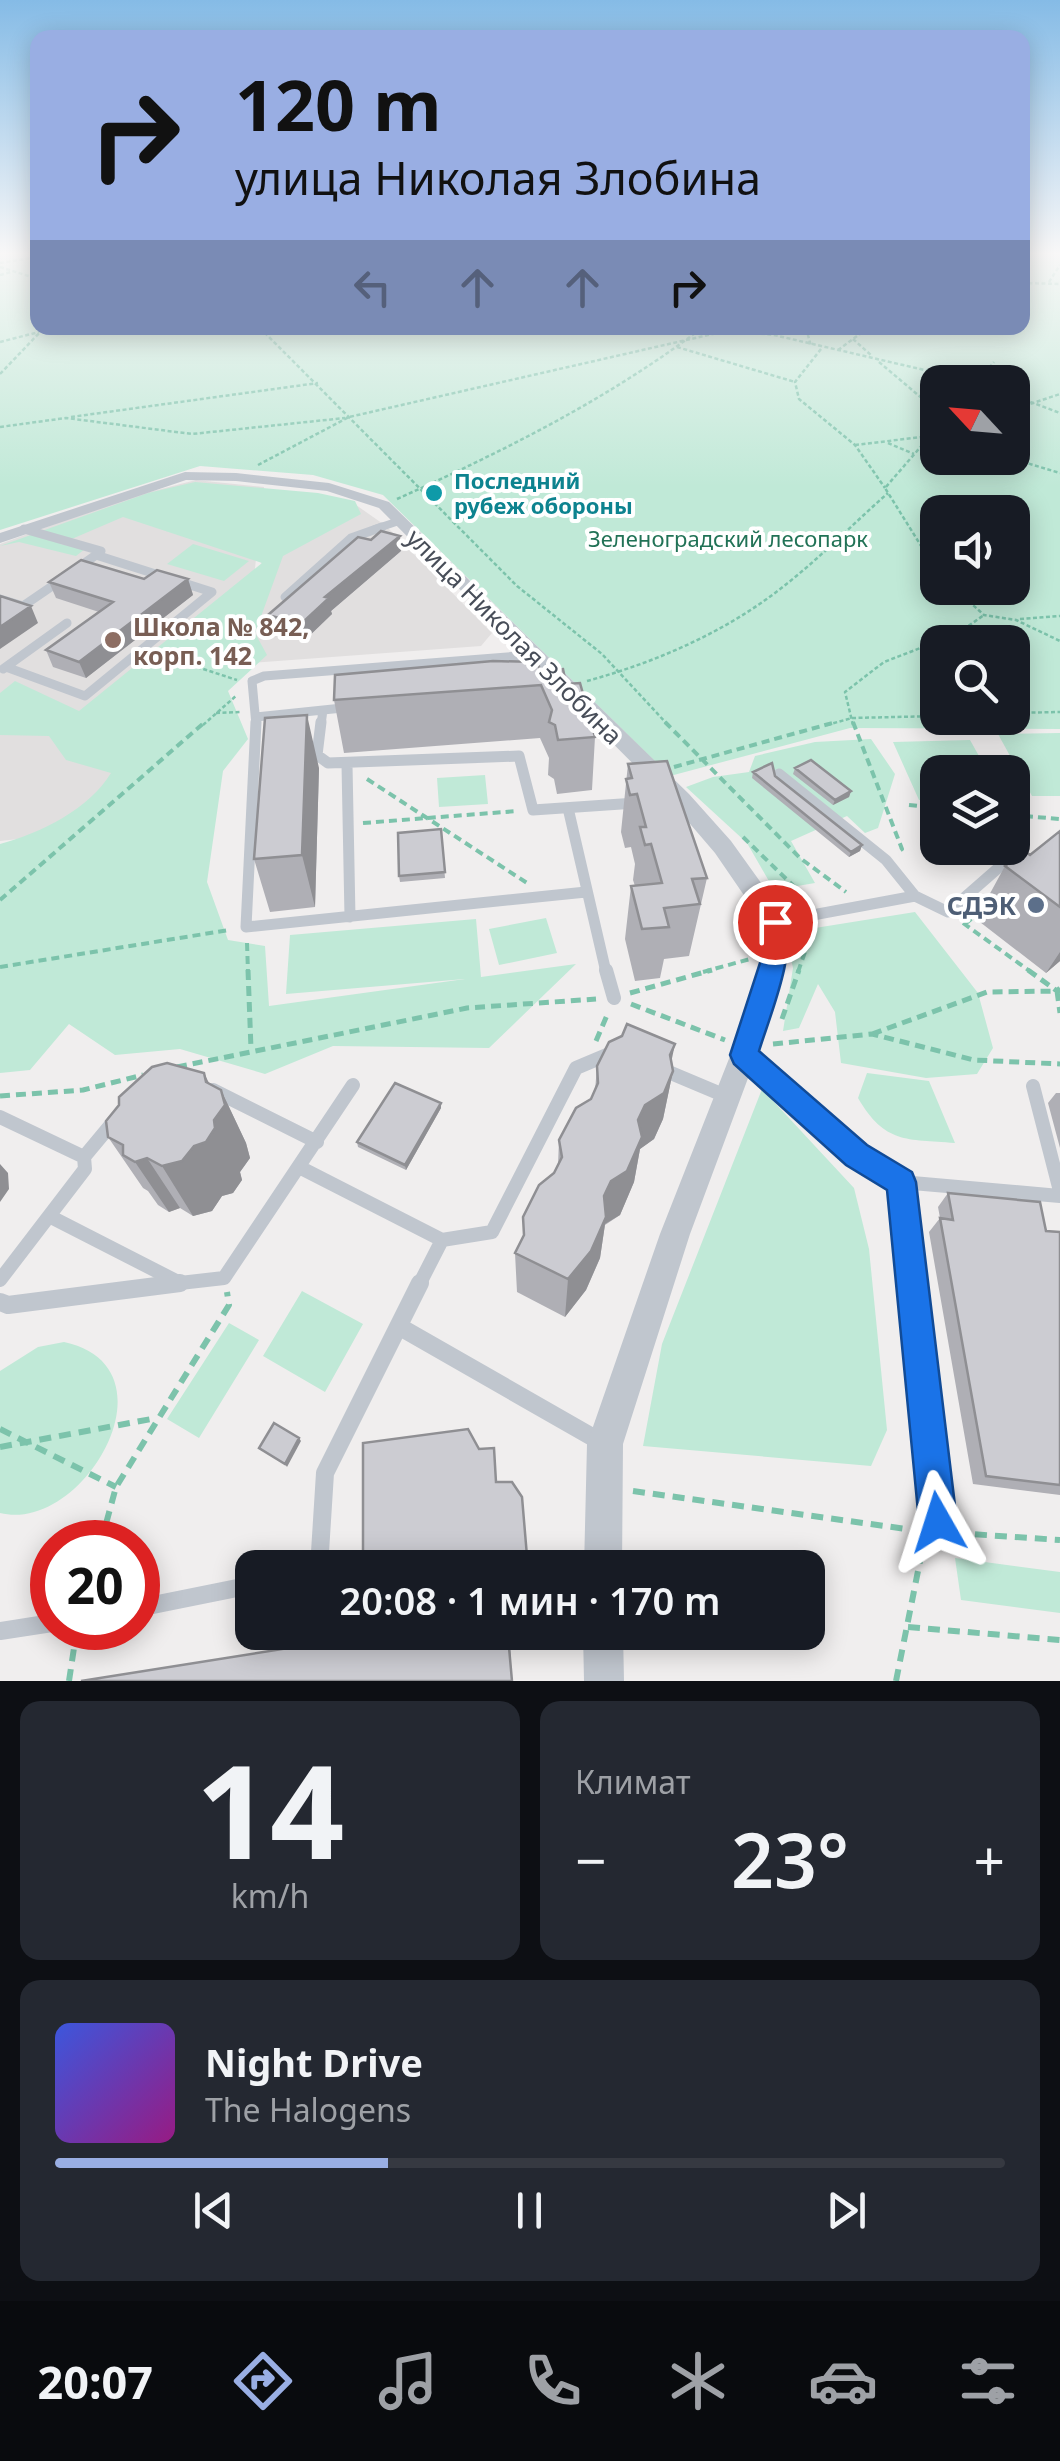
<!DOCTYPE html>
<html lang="ru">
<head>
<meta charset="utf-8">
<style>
  body { margin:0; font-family:"Noto Sans",sans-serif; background:#242831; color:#f1f3f6; height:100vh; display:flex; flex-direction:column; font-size:38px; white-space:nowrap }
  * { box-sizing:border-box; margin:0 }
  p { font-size:32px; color:#9ea1a6 }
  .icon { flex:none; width:55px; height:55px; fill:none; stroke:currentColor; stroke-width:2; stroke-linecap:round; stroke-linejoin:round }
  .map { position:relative; height:1681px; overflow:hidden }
  .drawer { display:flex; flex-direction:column; gap:20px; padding:20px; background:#0d0f14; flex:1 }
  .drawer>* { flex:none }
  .hud { position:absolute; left:30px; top:30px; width:1000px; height:305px; border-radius:20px; box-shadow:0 5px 25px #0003; background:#99aee3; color:#111; overflow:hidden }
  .needle { width:65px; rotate:296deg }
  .fabs { position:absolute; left:920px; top:365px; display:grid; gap:20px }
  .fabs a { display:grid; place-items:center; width:110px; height:110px; border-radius:20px; background:#171b24; box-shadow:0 5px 25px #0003; font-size:50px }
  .speed { position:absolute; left:30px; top:1520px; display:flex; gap:20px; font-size:50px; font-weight:700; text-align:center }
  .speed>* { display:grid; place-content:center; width:130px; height:130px; border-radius:50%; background:#171b24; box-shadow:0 5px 25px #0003; line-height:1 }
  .speed .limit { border:15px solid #d22; background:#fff; color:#111 }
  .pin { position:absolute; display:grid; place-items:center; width:85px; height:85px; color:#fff; margin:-42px; border:5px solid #fff; border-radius:50%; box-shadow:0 2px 10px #0007 }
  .me { position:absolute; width:110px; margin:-55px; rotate:354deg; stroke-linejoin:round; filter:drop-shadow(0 0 8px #0008) }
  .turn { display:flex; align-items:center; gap:35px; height:210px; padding:0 40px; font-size:45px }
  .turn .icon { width:130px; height:130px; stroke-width:2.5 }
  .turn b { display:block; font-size:70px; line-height:85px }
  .lanes { display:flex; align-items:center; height:95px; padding:0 40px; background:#0003; justify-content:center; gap:50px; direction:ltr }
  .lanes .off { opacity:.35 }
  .big { font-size:75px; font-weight:600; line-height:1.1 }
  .drawer .card { flex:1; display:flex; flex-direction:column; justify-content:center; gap:15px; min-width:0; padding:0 35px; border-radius:20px; background:#242831 }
  .drawer .dial { align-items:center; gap:0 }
  .dial b { font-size:130px; line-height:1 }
  .song { display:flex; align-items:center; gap:30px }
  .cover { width:120px; height:120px; border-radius:15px; background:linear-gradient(135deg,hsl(230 70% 55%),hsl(310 70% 35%)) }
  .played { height:10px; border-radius:5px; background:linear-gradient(90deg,#99aee3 35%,#363941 35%) }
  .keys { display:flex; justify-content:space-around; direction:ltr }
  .heat { display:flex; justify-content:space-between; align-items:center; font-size:55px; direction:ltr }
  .drawer .tiles { flex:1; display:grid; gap:20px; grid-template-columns:1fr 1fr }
  .card:last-child { grid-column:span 2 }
  .trip { position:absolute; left:235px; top:1550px; width:590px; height:100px; border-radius:20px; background:#171b24; box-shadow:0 5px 25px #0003; font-weight:600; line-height:100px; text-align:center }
  .tab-bar { display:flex; height:160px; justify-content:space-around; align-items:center; background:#090b0e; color:#9ea1a6 }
  .tab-bar .icon { width:70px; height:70px }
  .tab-bar .selected { color:#99aee3 }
  .tab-bar b { font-size:45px; color:#f1f3f6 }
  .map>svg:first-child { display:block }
  .education { fill:#e1dfdf }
  .green { fill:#c0e9d7; fill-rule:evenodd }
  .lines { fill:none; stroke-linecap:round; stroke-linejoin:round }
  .path-far3 { stroke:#7cc3ab; stroke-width:2.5; stroke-dasharray:4 2.5; stroke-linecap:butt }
  .path-far2 { stroke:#7cc3ab; stroke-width:4; stroke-dasharray:8 5; stroke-linecap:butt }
  .path-far1 { stroke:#7cc3ab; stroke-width:5; stroke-dasharray:10 6; stroke-linecap:butt }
  .path { stroke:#7cc3ab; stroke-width:6; stroke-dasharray:12 8; stroke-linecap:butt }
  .service-far4 { stroke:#c0c6ce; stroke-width:8 }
  .service-far3 { stroke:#c0c6ce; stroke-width:9 }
  .service-far2 { stroke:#c0c6ce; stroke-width:11 }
  .service-far1 { stroke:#c0c6ce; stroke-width:14 }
  .service { stroke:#c0c6ce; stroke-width:18 }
  .minor { fill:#c0c6ce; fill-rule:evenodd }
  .wall { fill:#afafb5 }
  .shaded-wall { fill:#8f8f93 }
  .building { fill:#ccccd2; stroke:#8f8f93; stroke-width:2.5 }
  .route { fill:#1a73e8; stroke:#114b97; stroke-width:2.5 }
  .culture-dot { fill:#0f9aa8; stroke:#fff; stroke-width:4 }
  .education-dot { fill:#8d6e63; stroke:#fff; stroke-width:4 }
  .service-dot { fill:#5c6f8a; stroke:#fff; stroke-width:4 }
  .labels { text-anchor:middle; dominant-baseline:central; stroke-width:8; stroke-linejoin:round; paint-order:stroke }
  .far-culture-label { font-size:22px; font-weight:bold; fill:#0d838f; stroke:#fff; text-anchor:start }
  .far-park-label { font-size:22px; fill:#217256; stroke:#fff }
  .education-label { font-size:25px; font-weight:bold; fill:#785e54; stroke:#fff; text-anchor:start }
  .street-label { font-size:25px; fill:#484e59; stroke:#fff }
  .service-label { font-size:25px; font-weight:bold; fill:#4e5e75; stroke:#fff; text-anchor:end }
</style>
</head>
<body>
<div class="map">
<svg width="1060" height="1681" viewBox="0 0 1060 1681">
  <rect width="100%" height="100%" fill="#f0eeee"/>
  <path class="education" d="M196 480 264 487 244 667 55 835 0 841V544L126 498Z
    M269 489 356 505 386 526 492 633 481 646 251 663Z"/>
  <path class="green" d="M0 252H37L38 328H1022L1023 252H1060V729L850 728 670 776 383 495 313 475 200 466 0 530ZM938 382H1012V458H938ZM938 512H1012V588H938ZM938 642H1012V718H938Z
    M195 482 318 493 355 501 361 514 283 556 255 633 267 655 228 691 248 739 223 771 207 882 228 940 265 946 269 1006 465 979 286 994 290 935 476 919 481 977 576 964 489 1048 333 1046 265 1074 180 1049 115 1055 69 1024 30 1070 0 1073V844C41 833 89 809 111 773L66 760 49 736 0 735V693L15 681 79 711 262 563 123 517 60 544 85 549 76 556 19 542 0 546 148 493Z
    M193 544 249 561 224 581 167 564Z
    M1060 733V796H1032L998 734Z
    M871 739 895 774 878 828 865 833 847 816 791 841 815 883 774 890 747 843 686 787 713 777 749 772 755 756 815 742Z
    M970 740 988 772H938L937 799 919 800 893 742Z
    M485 775 488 804 439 807 437 778Z
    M915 912 978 993 993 1048 977 1074 926 1078 841 1063 835 1012 818 984 799 1028 783 1031 793 968 786 937 815 928Z
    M546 918 557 953 499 965 489 929Z
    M867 1073 929 1081 955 1143C906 1139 885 1144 858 1098Z
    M762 1089 854 1188 869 1249 887 1430 871 1466 643 1446 662 1344Z
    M302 1291 363 1324 325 1392 263 1356Z
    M229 1323 259 1340 199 1438 167 1419Z
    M64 1342C180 1367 84 1534 0 1513V1371L38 1347Z
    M955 1558 1060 1572V1613L961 1600Z"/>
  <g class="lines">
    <path class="path-far3" d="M0 263 38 257
      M0 267 38 279
      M0 275 11 272
      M1049 282 1060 265
      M1022 283 1060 284
      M260 328 517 586 602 654 668 725
      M686 328 721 330
      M806 328 811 346
      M735 331 774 335 976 382
      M853 339 872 356
      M0 342 39 332
      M677 347 795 382
      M821 349 795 382 799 399 855 445 885 488
      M838 350 868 328
      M879 362 924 400 938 421
      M0 374 44 328
      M976 382 994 362
      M1012 395 1060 413
      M1012 410 1060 394
      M71 417 318 383
      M0 427 66 418 192 434 345 418
      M938 434 930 436 885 488 938 573
      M888 443 914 454
      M855 445 930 436
      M1010 458 1060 473
      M258 465 349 417 739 328
      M397 499C504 451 608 399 702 328
      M954 588 984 615 1016 620 1060 641
      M1020 619 1060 616
      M160 655 237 680
      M587 681C660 661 730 630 789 582 824 554 855 522 888 493
      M216 713 242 712
      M1012 713 1060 712
      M203 725 237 695
      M827 725 852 718 938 716
      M853 725 845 692 884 662 957 634 984 615"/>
    <path class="path-far2" d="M665 722 800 858 846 892
      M853 722 902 849 899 851
      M674 767 836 722
      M367 779 527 883
      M909 805 938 808
      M1012 815 1060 819
      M363 823 518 811
      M743 837 808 900
      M0 900 205 722
      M963 923 1031 972
      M965 924 984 909
      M247 943 248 972
      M0 967 229 930
      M703 972 750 959
      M798 972 813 929"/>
    <path class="path-far1" d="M248 970 251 1049
      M1028 970 1057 991 1060 988
      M1057 991 1060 1013
      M630 993 712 970
      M631 1004 725 1040
      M782 1019 799 970
      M872 1034 987 992 1060 991
      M596 1041 608 1013
      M773 1044 872 1034 974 1060 1060 1064
      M177 1067 467 1008 596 999
      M0 1096 83 1090 143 1075"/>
    <path class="path" d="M0 1429 116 1487
      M0 1447 157 1418
      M633 1491 906 1529
      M955 1533 1060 1540
      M101 1542 116 1487 229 1305 227 1292
      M908 1627 1060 1640
      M69 1681 77 1628
      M896 1681 922 1551"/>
    <path class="service-far4" d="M375 529 399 521"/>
    <path class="service-far3" d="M24 529 101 551
      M285 597 351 538 382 527
      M0 599 23 606 61 580
      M6 667 85 696 212 592 96 555 76 569
      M3 669 67 623
      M256 717 352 707
      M256 725 252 681 264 676 532 655
      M321 725 323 710"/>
    <path class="service-far2" d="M256 722 246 927 586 892
      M321 722 317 755 328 763 519 756 533 810 636 803
      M347 765 350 917
      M779 774 886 860 915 896 948 912 1004 863 1022 862
      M568 808 606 972
      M775 922 915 896"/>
    <path class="service-far1" d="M606 970 614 998
      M744 1055 856 1155 901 1182 1060 1196
      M659 1068 728 1097
      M1033 1086 1060 1191
      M213 1090 317 1142
      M0 1117 84 1157 114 1121
      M301 1168 442 1240
      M901 1182 912 1285
      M49 1216 180 1283 224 1278 353 1085
      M0 1280 85 1169 84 1157
      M160 1285 180 1283
      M419 1285 442 1240 492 1232 576 1068 614 1052"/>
    <path class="service" d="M912 1283 938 1522 925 1532
      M0 1302 8 1305 180 1283
      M400 1327 601 1442
      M319 1568 325 1473 420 1283
      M138 1608 252 1585
      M0 1631 52 1623"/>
    <path class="minor" d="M185 472 236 473 329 483 389 502 689 794 731 841 784 915 787 922 786 963 760 1046 690 1234 623 1444 622 1568H584L587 1444 660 1234 734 1046 760 963 763 923 715 853 673 804 379 508 327 491 236 481 186 480 0 543V533Z
      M583 1632H623L624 1681H584Z"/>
  </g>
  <path class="wall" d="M401 551 331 611 332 614 305 640 272 631 268 615Z
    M144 579H188L193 595 86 678 53 667 46 650 99 612 56 598 49 582Z
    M540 671 566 684 595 737 592 790 557 794 554 779 548 775 549 758 540 738 344 753 334 700Z
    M628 764 707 878 689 956 664 959 660 978 635 981 625 939 631 886H635L633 880 635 864 631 847 625 848 621 832Z
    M319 768 315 907 270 912 254 859Z
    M795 768 851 791 849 797 833 805 793 774Z
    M753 772 775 776 862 845 860 851 849 857 752 778Z
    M441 829 445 878 400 882 399 876Z
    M1060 831V961L1046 973 976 919 1005 866 1030 855Z
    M672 1062 673 1071 663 1119 654 1139 640 1149 634 1182 620 1215 605 1225 600 1258 586 1290 565 1317 517 1292 515 1253 558 1165 559 1140 591 1099 595 1091 597 1066Z
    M209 1083 221 1090 246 1143 250 1158 240 1172 242 1180 233 1193 222 1196 212 1211 193 1216 180 1208 169 1212 158 1205 148 1191 143 1188 108 1137Z
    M1056 1093H1060V1148L1048 1103Z
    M441 1103V1108L406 1170 358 1147 357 1142Z
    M948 1193 1046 1231 1060 1232V1495L973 1484 929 1232 940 1218 938 1207Z"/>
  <path class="shaded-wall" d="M400 536 401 551 331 611 332 614 305 640 301 624 325 597Z
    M188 579 193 595 86 678 79 662Z
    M31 606 38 623 0 649V627Z
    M307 715 319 768 315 907 302 855Z
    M851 791 849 797 833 805 835 800Z
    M862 845 860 851 849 857 851 852Z
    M1060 952V961L1046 973Z
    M675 1044 666 1087 673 1071 663 1119 654 1139 640 1149 634 1182 620 1215 605 1224 600 1258 586 1290 565 1317 568 1279 638 1120Z
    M204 1073 222 1109 221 1090 246 1143 250 1158 240 1172 242 1180 233 1193 222 1196 212 1211 193 1216 162 1166 206 1082Z
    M441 1103V1108L406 1170 405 1165Z
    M147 1158 180 1208 169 1212 135 1162Z
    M0 1164 8 1173 9 1189 0 1202Z
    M299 1438 301 1441 287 1467 285 1464Z
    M513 1632H527L525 1636 510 1647 512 1681 508 1636Z"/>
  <path class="building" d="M381 531 400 536 325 597 329 598 301 624 268 615 358 537 371 540Z
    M81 560 144 579 157 570 188 579 79 662 46 650 113 602 49 582Z
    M0 596 31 606 0 627Z
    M493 661 538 662 540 671 563 669 566 684 580 683 595 737 558 740 555 725 549 722 552 710 541 685 334 700 335 675Z
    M307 715 302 855 254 859 265 718Z
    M811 760 851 791 835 800 795 768Z
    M667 761 707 878 692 879 700 904 664 908 669 927 642 929 631 886 662 883 651 844 645 845 640 827H646L637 794 630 795 626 779 632 778 628 764Z
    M772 763 775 776 862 845 851 852 753 772Z
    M441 829 445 872 399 876 398 833Z
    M1060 831V907L1005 866 1024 851 1030 855Z
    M627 1024 675 1044 670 1055 673 1071 664 1093 645 1105 638 1120 642 1137 627 1171 611 1181 604 1196 606 1217 591 1251 568 1279 515 1253 524 1235 523 1217 539 1185 554 1173 562 1157 559 1140 576 1108 591 1099 598 1083 597 1066 609 1042 622 1036Z
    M167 1063 204 1073 206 1082 221 1090 225 1105 214 1120 215 1128 206 1142 194 1146 182 1161 162 1166 147 1158 135 1162 123 1155V1145L108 1137 106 1121 119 1105V1097L152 1067Z
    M395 1083 441 1103 405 1165 357 1142Z
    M948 1193 1040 1202 1046 1231 1060 1232V1485L986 1476 940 1218 953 1220Z
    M274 1423 299 1438 285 1464 259 1448Z
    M468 1429 479 1449 494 1448 496 1482H512L522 1497 528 1568H363V1443Z
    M364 1632H513L508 1636 512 1681H81L364 1636Z"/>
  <linearGradient id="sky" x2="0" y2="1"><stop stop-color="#85bbe6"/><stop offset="0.52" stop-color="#f8f7f7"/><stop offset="1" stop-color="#f8f7f7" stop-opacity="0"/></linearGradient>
  <rect width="1060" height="487" fill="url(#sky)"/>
  <path class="route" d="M775 912 784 915C799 947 769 1018 759 1051L867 1145 912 1172 916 1182 957 1522 951 1535 938 1541 925 1535 919 1522 887 1190 846 1165 734 1064 730 1055 760 963 766 915Z"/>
  <circle class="culture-dot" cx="434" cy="493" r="10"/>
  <circle class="education-dot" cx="113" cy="640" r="10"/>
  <circle class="service-dot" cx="1036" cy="905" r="10"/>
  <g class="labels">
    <g class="far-culture-label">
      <text x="454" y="480">Последний<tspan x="454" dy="25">рубеж обороны</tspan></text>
    </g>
    <g class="far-park-label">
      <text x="728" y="538">Зеленоградский лесопарк</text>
    </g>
    <g class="education-label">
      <text x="133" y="626">Школа № 842,<tspan x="133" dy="29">корп. 142</tspan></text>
    </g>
    <g class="street-label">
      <text transform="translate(515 636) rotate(45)">улица Николая Злобина</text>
    </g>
    <g class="service-label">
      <text x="1016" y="905">СДЭК</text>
    </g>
  </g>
</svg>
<div class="fabs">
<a><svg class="needle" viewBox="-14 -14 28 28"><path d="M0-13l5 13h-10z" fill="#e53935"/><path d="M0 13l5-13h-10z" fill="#9ea1a6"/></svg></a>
<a><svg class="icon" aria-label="sound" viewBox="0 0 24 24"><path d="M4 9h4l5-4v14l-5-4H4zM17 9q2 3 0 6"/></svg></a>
<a><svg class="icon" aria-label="search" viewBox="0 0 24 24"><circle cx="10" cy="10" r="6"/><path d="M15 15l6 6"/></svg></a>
<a><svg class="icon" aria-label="layers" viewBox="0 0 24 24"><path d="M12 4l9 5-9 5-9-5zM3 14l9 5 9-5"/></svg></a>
</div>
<div class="speed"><div class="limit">20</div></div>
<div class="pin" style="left:775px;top:922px;background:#d93025"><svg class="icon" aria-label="arrive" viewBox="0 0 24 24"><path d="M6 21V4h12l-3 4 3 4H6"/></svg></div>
<svg class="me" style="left:938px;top:1522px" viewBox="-20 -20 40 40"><path d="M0-17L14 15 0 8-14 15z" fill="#1a73e8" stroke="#fff" stroke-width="4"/></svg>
<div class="trip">20:08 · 1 мин · 170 m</div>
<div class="hud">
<div class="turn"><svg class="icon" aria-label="right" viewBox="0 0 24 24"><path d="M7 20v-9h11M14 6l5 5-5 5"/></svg><div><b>120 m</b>улица Николая Злобина</div></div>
<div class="lanes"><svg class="icon off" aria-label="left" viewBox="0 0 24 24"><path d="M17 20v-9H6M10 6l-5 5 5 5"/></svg><svg class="icon off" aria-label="ahead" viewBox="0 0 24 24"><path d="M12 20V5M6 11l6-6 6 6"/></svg><svg class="icon off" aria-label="ahead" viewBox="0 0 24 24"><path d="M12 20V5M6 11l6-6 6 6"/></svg><svg class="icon" aria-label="right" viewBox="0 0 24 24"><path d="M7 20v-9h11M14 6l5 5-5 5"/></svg></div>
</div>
</div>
<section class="drawer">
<div class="tiles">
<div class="card dial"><b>14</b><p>km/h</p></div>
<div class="card"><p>Климат</p>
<div class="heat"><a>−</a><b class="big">23°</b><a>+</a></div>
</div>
<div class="card">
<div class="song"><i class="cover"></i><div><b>Night Drive</b><p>The Halogens</p></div></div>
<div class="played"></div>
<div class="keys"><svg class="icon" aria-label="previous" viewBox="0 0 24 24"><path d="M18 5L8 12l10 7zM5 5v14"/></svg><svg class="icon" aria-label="pause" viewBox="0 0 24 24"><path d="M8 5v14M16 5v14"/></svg><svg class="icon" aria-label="next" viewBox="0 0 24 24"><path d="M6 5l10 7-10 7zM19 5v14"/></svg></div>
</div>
</div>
</section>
<nav class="tab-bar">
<b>20:07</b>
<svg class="icon selected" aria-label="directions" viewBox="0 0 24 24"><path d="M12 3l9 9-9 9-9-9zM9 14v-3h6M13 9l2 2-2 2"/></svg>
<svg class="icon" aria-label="music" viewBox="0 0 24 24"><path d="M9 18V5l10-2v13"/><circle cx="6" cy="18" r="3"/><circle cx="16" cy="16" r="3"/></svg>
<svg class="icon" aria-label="phone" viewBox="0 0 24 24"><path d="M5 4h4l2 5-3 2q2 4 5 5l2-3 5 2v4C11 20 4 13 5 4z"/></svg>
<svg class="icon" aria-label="climate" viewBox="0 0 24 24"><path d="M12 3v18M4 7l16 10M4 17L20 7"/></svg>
<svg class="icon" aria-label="car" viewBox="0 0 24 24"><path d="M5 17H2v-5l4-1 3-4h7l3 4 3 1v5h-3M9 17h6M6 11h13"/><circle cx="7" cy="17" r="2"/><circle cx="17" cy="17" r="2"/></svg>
<svg class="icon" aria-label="filters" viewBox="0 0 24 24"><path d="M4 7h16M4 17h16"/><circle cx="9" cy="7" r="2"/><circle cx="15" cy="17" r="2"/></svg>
</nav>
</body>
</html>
